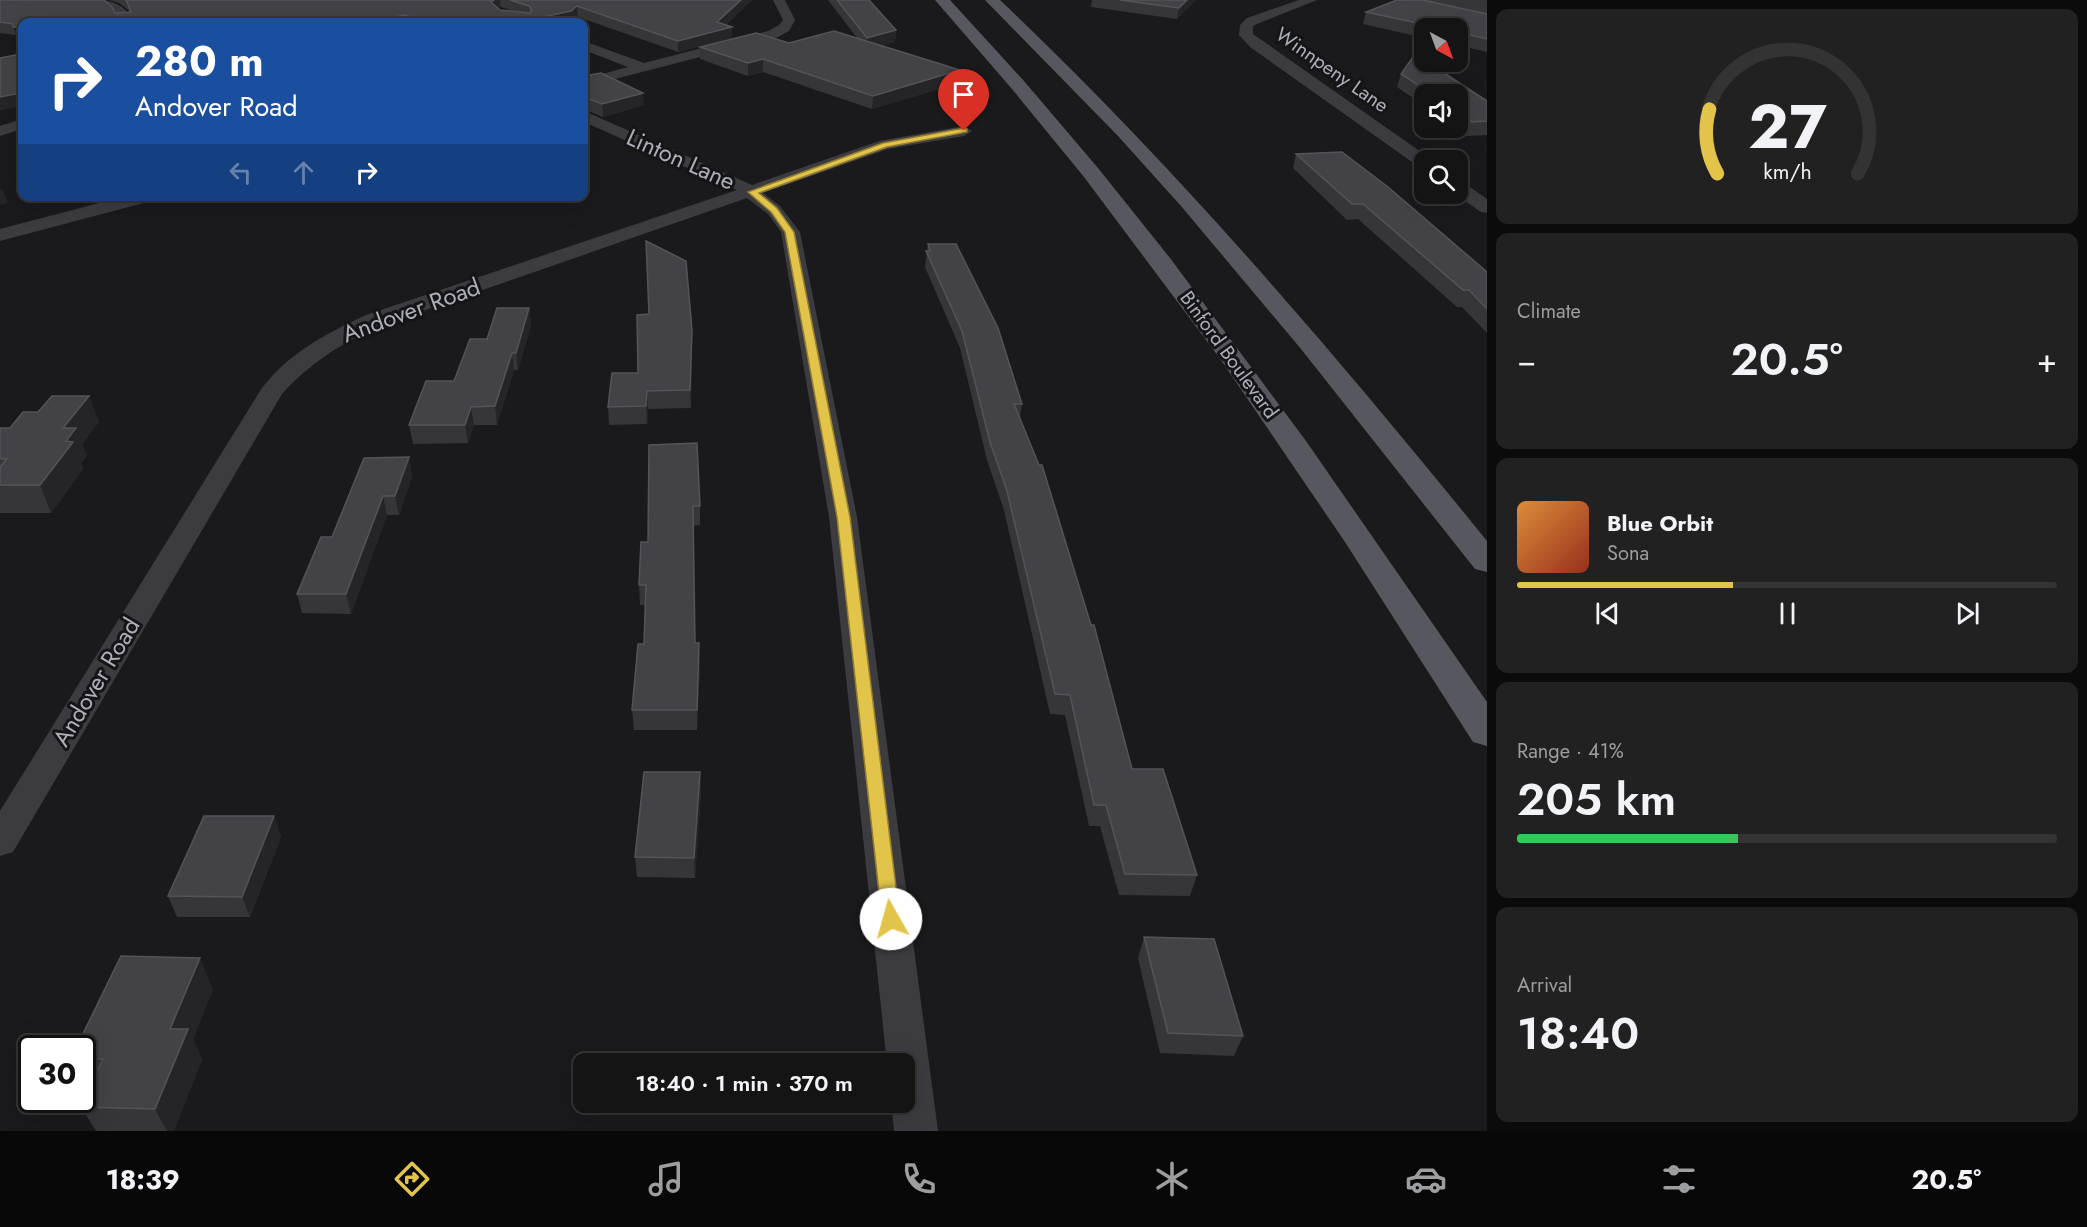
<!DOCTYPE html>
<html lang="en">
<head>
<meta charset="utf-8">
<style>
  body { margin:0; font-family:Jost,sans-serif; background:#212122; color:#f1f3f6; height:100vh; display:flex; flex-direction:column; font-size:22px; white-space:nowrap }
  * { box-sizing:border-box; margin:0 }
  p { font-size:20px; color:#9d9ea0 }
  .icon { flex:none; width:33px; height:33px; fill:none; stroke:currentColor; stroke-width:2; stroke-linecap:round; stroke-linejoin:round }
  .map { position:relative; flex:1; overflow:hidden }
  .side { display:flex; flex-direction:column; gap:9px; padding:9px; background:#0b0b0c; width:600px }
  .side>* { flex:none }
  .banner { position:absolute; left:18px; top:18px; width:570px; height:183px; border-radius:12px; box-shadow:0 6px 24px #0002,0 0 0 2px #333334; background:#1a4fa0; color:#fff; overflow:hidden }
  .needle { width:39px; rotate:139deg }
  .controls { position:absolute; left:1414px; top:18px; display:grid; gap:12px }
  .controls a { display:grid; place-items:center; width:54px; height:54px; border-radius:12px; background:#141415; box-shadow:0 6px 24px #0002,0 0 0 2px #333334; font-size:30px }
  .speed { position:absolute; left:18px; top:1035px; display:flex; gap:12px; font-size:30px; font-weight:700; text-align:center }
  .speed>* { display:grid; place-content:center; width:78px; height:78px; border-radius:50%; background:#141415; box-shadow:0 6px 24px #0002,0 0 0 2px #333334; line-height:1 }
  .speed .limit { border:3px solid #111; border-radius:9px; background:#fff; color:#111 }
  .pin { position:absolute; display:grid; place-items:center; width:51px; height:51px; color:#fff; margin:-62px -26px; border-radius:50% 50% 50% 0; rotate:-45deg; box-shadow:0 0 6px #0007 }
  .pin .icon { rotate:45deg }
  .me { position:absolute; width:66px; margin:-33px; rotate:353deg; stroke-linejoin:round; filter:drop-shadow(0 0 4px #0008) }
  .turn { display:flex; align-items:center; gap:21px; height:126px; padding:0 18px; font-size:27px }
  .turn .icon { width:78px; height:78px; stroke-width:2.5 }
  .turn b { display:block; font-size:42px; line-height:51px }
  .lanes { display:flex; align-items:center; height:57px; padding:0 18px; background:#0003; justify-content:center; gap:30px; direction:ltr }
  .lanes .off { opacity:.35 }
  .big { font-size:45px; font-weight:600; line-height:1.1 }
  .side .card { flex:1; display:flex; flex-direction:column; justify-content:center; gap:9px; min-width:0; padding:0 21px; border-radius:12px; background:#212122 }
  .side .dial { align-items:center; gap:0 }
  .dial svg { height:156px; overflow:visible; fill:none; stroke:#333334; stroke-width:7; stroke-linecap:round; text-anchor:middle }
  .dial text { fill:#f1f3f6; stroke:none }
  .song { display:flex; align-items:center; gap:18px }
  .cover { width:72px; height:72px; border-radius:9px; background:linear-gradient(135deg,hsl(30 70% 55%),hsl(10 70% 35%)) }
  .played { height:6px; border-radius:3px; background:linear-gradient(90deg,#e3c44a 40%,#333334 40%) }
  .keys { display:flex; justify-content:space-around; direction:ltr }
  .heat { display:flex; justify-content:space-between; align-items:center; font-size:33px; direction:ltr }
  .charge { height:9px; border-radius:4px; background:linear-gradient(90deg,#34c759 41%,#333334 0) }
  .trip { position:absolute; left:573px; top:1053px; width:342px; height:60px; border-radius:12px; background:#141415; box-shadow:0 6px 24px #0002,0 0 0 2px #333334; font-weight:600; line-height:60px; text-align:center }
  .menu { display:flex; height:96px; justify-content:space-around; align-items:center; background:#080808; color:#9d9ea0 }
  .menu .icon { width:42px; height:42px }
  .menu .active { color:#e3c44a }
  .menu b { font-size:27px; color:#f1f3f6 }
  main { display:flex; flex:1; min-height:0 }
  .map>svg:first-child { display:block }
  .lines { fill:none; stroke-linecap:round; stroke-linejoin:round }
  .minor { fill:#3b3b40; fill-rule:evenodd }
  .primary { fill:#57585f; fill-rule:evenodd }
  .wall { fill:#363639; fill-rule:evenodd }
  .shaded-wall { fill:#252527 }
  .building { fill:#434347; stroke:#535459; stroke-width:1.5 }
  .route { fill:#e3c44a; stroke:#947f30; stroke-width:1.5 }
  .labels { text-anchor:middle; dominant-baseline:central; stroke-width:6; stroke-linejoin:round; paint-order:stroke }
  .far-street-label { font-size:20px; fill:#adafba; stroke:#151517 }
  .street-label { font-size:24px; fill:#adafba; stroke:#151517 }
</style>
</head>
<body>
<main>
<div class="map">
<svg width="1487" height="1131" viewBox="0 0 1487 1131">
  <rect width="100%" height="100%" fill="#1a1a1c"/>
  <g class="lines">
    <path class="minor" d="M96 0C112 0 127 5 132 22H119L117 16Z
      M773 0H785L795 20 789 31 778 37 584 87V79L628 67 584 50V41L644 63 768 31 779 25 783 20Z
      M1299 0H1317L1257 24 1253 26V34L1431 159 1425 160V168L1419 167 1250 47 1239 35 1240 25 1247 18Z
      M584 111 752 185 879 141 964 126 972 131 964 136 888 149 763 193 780 206 800 232 857 517 938 1131H894L891 1102H904V1064H887L829 517 781 232 768 214 747 198 382 325C343 342 310 363 282 394L13 852 0 856V811L260 391C285 355 327 333 366 315L737 190 584 122Z
      M22 119V129L0 136V126Z
      M1458 182 1464 183 1487 199V213L1481 212 1455 194H1458Z
      M126 196H158L155 200 0 241V229Z"/>
    <path class="primary" d="M935 0H950L1024 81 1098 168 1170 258 1306 441 1487 702V746L1473 742 1345 542 1221 360 1084 177 1012 89Z
      M985 0H1000C1177 168 1334 352 1487 541V572L1475 569 1301 349 1181 206 1118 136Z"/>
  </g>
  <path class="wall" d="M0 0 115 13 129 12 128 10 119 3 109 0H752L726 25 732 27V38L678 52 578 17 572 22H22V106L1 110 0 109V58L21 54 19 38H17L16 35 0 33ZM501 7 514 11 500 10 498 8Z
    M828 0H869L896 30 895 42 882 45 960 70 959 83 872 109 763 72 748 76 700 59V47L789 43 857 38Z
    M1092 0H1196L1177 19 1091 7Z
    M1424 0H1487V52L1458 45V28H1425V38L1363 24 1366 12Z
    M584 64 585 76 644 105 603 117 584 109Z
    M1401 74 1487 101V135L1467 136 1456 128H1458V94H1425V106L1397 87Z
    M1296 154 1487 272V333L1462 307H1457L1358 219 1347 220 1293 168Z
    M928 244 1022 404 1020 417 1132 769 1197 875 1190 896 1119 895 1100 826H1089L1065 715 1050 714 1004 510 987 460 960 348 925 267Z
    M529 308 531 325 518 370H514L497 425H474L468 443 413 444 409 425 454 381 487 339Z
    M692 347 691 408 648 409 647 424 609 425 608 407 638 373Z
    M89 396 99 422 82 444 87 455 81 463 83 469 51 513H0V428H10L38 412Z
    M649 445 700 506V525L693 526 695 643 700 663 697 730H634L632 710 644 644 645 605H640L639 585 648 542Z
    M409 457 412 476 399 515H387L351 614 302 613 297 594 332 537Z
    M700 772 701 793 695 878 637 877 635 857Z
    M274 816 281 837 250 917H177L168 896Z
    M1144 937 1243 1036 1234 1056 1160 1053 1138 958Z
    M213 989 193 1039 202 1059 174 1131H96L81 1107 89 1088 82 1077V1048Z"/>
  <path class="shaded-wall" d="M494 0H500L501 7 492 13 491 2Z
    M741 0H752L721 30 732 27V38L678 52V41L717 22Z
    M1187 0H1196L1177 19 1179 8Z
    M577 6 578 17 572 22H520Z
    M405 15 406 22H367Z
    M13 27H18L22 38H17Z
    M896 30 895 42 866 50 867 38Z
    M763 59V72L748 76V63Z
    M960 70 959 83 872 109 873 96Z
    M20 93 22 102V106L1 110 0 106V97Z
    M643 93 644 105 603 117 602 104Z
    M0 189H3L8 203 0 205Z
    M529 308 531 325 518 370 516 353Z
    M692 330V347L691 408 690 390Z
    M512 353 514 370 497 425 495 406Z
    M647 391 648 409 647 424 646 406Z
    M89 396 99 422 82 444 87 455 81 463 83 469 51 513 40 485 66 441 63 428Z
    M471 407 474 425 468 443 465 425Z
    M409 457 412 476 399 515 395 496Z
    M383 496 387 515 351 614 346 594Z
    M699 643 700 663 697 730V710Z
    M700 772 701 793 695 878 694 858Z
    M274 816 281 837 250 917 242 897Z
    M200 958 213 989 193 1039 202 1059 174 1131H167L155 1109 170 1029Z"/>
  <path class="building" d="M0 0H104L112 7 115 13 131 12 126 0H494L491 2 500 10 530 13 532 10 529 6 510 0H741L717 22 732 27 678 41 577 6 571 11 520 22H425L405 15 367 22H22V95L20 93 0 97V58L21 54 18 27H13V24L0 22Z
    M837 0H869L896 30 867 38Z
    M1120 0H1187L1179 8Z
    M1397 0H1423L1487 14V39L1458 32V28H1441L1366 12Z
    M834 31 960 70 873 96 763 59 748 63 700 47 756 33 789 43Z
    M1415 54 1487 101V121L1472 122 1458 112V94H1432L1401 74Z
    M601 73 643 93 602 104 584 97V76Z
    M1342 152 1388 187 1487 272V309L1469 290H1463L1363 204H1352L1296 154Z
    M646 241 686 261 692 330 690 390 647 391 646 406 608 407 612 373H638L637 315 649 314Z
    M928 244H956L998 328 1022 404H1014L1039 465H1042L1091 625H1094L1132 769H1163L1197 875 1125 874 1106 805H1094L1070 695 1055 694 1007 491 990 442 962 331 926 251H930Z
    M497 308H529L516 353H512L495 406 471 407 465 425H409L426 381H454L470 339H487Z
    M52 396H89L63 428H76L66 441 73 442 40 485H0V467L7 459H2L0 457V428H10L23 412H38Z
    M697 443 700 506H693L695 643H699L697 710H632L638 644H644L646 585H639L641 542H648L649 445Z
    M409 457 395 496H383L346 594H297L321 537H332L364 458Z
    M644 772H700L694 858 635 857Z
    M204 816H274L242 897 168 896Z
    M1144 937 1214 939 1243 1036 1168 1033Z
    M121 956 200 958 170 1029H188L155 1109 81 1107 103 1059 82 1058V1048H76Z"/>
  <path class="route" d="M964 128 967 129V132L887 147 759 193 777 208 794 232 850 517 900 919 898 924 891 926 885 924 882 919 837 517 785 232 771 212 748 192 883 143Z"/>
  <g class="labels">
    <g class="far-street-label">
      <text transform="translate(1332 70) rotate(35)">Winnpeny Lane</text>
      <text transform="translate(1229 355) rotate(54)">Binford Boulevard</text>
    </g>
    <g class="street-label">
      <text transform="translate(681 159) rotate(24)">Linton Lane</text>
      <text transform="translate(411 310) rotate(-20)">Andover Road</text>
      <text transform="translate(96 682) rotate(-59)">Andover Road</text>
    </g>
  </g>
</svg>
<div class="controls">
<a><svg class="needle" viewBox="-14 -14 28 28"><path d="M0-13l5 13h-10z" fill="#e53935"/><path d="M0 13l5-13h-10z" fill="#9d9ea0"/></svg></a>
<a><svg class="icon" aria-label="sound" viewBox="0 0 24 24"><path d="M4 9h4l5-4v14l-5-4H4zM17 9q2 3 0 6"/></svg></a>
<a><svg class="icon" aria-label="search" viewBox="0 0 24 24"><circle cx="10" cy="10" r="6"/><path d="M15 15l6 6"/></svg></a>
</div>
<div class="speed"><div class="limit">30</div></div>
<div class="pin" style="left:964px;top:131px;background:#d93025"><svg class="icon" aria-label="arrive" viewBox="0 0 24 24"><path d="M6 21V4h12l-3 4 3 4H6"/></svg></div>
<svg class="me" style="left:891px;top:919px" viewBox="-20 -20 40 40"><circle r="19" fill="#fff"/><path d="M0-13L10 11 0 6-10 11z" fill="#e3c44a"/></svg>
<div class="trip">18:40 · 1 min · 370 m</div>
<div class="banner">
<div class="turn"><svg class="icon" aria-label="right" viewBox="0 0 24 24"><path d="M7 20v-9h11M14 6l5 5-5 5"/></svg><div><b>280 m</b>Andover Road</div></div>
<div class="lanes"><svg class="icon off" aria-label="left" viewBox="0 0 24 24"><path d="M17 20v-9H6M10 6l-5 5 5 5"/></svg><svg class="icon off" aria-label="ahead" viewBox="0 0 24 24"><path d="M12 20V5M6 11l6-6 6 6"/></svg><svg class="icon" aria-label="right" viewBox="0 0 24 24"><path d="M7 20v-9h11M14 6l5 5-5 5"/></svg></div>
</div>
</div>
<section class="side">
<div class="card dial"><svg viewBox="0 0 100 80">
<path d="M14 69A42 42 0 1 1 86 69"/>
<path d="M14 69A42 42 0 0 1 10 36" stroke="#e3c44a"/>
<text x="50" y="56" font-size="32" font-weight="700">27</text>
<text x="50" y="72" font-size="11">km/h</text>
</svg></div>
<div class="card"><p>Climate</p>
<div class="heat"><a>−</a><b class="big">20.5°</b><a>+</a></div>
</div>
<div class="card">
<div class="song"><i class="cover"></i><div><b>Blue Orbit</b><p>Sona</p></div></div>
<div class="played"></div>
<div class="keys"><svg class="icon" aria-label="previous" viewBox="0 0 24 24"><path d="M18 5L8 12l10 7zM5 5v14"/></svg><svg class="icon" aria-label="pause" viewBox="0 0 24 24"><path d="M8 5v14M16 5v14"/></svg><svg class="icon" aria-label="next" viewBox="0 0 24 24"><path d="M6 5l10 7-10 7zM19 5v14"/></svg></div>
</div>
<div class="card"><p>Range · 41%</p><b class="big">205 km</b><div class="charge"></div></div>
<div class="card"><p>Arrival</p><b class="big">18:40</b></div>
</section>
</main>
<nav class="menu">
<b>18:39</b>
<svg class="icon active" aria-label="directions" viewBox="0 0 24 24"><path d="M12 3l9 9-9 9-9-9zM9 14v-3h6M13 9l2 2-2 2"/></svg>
<svg class="icon" aria-label="music" viewBox="0 0 24 24"><path d="M9 18V5l10-2v13"/><circle cx="6" cy="18" r="3"/><circle cx="16" cy="16" r="3"/></svg>
<svg class="icon" aria-label="phone" viewBox="0 0 24 24"><path d="M5 4h4l2 5-3 2q2 4 5 5l2-3 5 2v4C11 20 4 13 5 4z"/></svg>
<svg class="icon" aria-label="climate" viewBox="0 0 24 24"><path d="M12 3v18M4 7l16 10M4 17L20 7"/></svg>
<svg class="icon" aria-label="car" viewBox="0 0 24 24"><path d="M5 17H2v-5l4-1 3-4h7l3 4 3 1v5h-3M9 17h6M6 11h13"/><circle cx="7" cy="17" r="2"/><circle cx="17" cy="17" r="2"/></svg>
<svg class="icon" aria-label="filters" viewBox="0 0 24 24"><path d="M4 7h16M4 17h16"/><circle cx="9" cy="7" r="2"/><circle cx="15" cy="17" r="2"/></svg>
<b>20.5°</b>
</nav>
</body>
</html>
